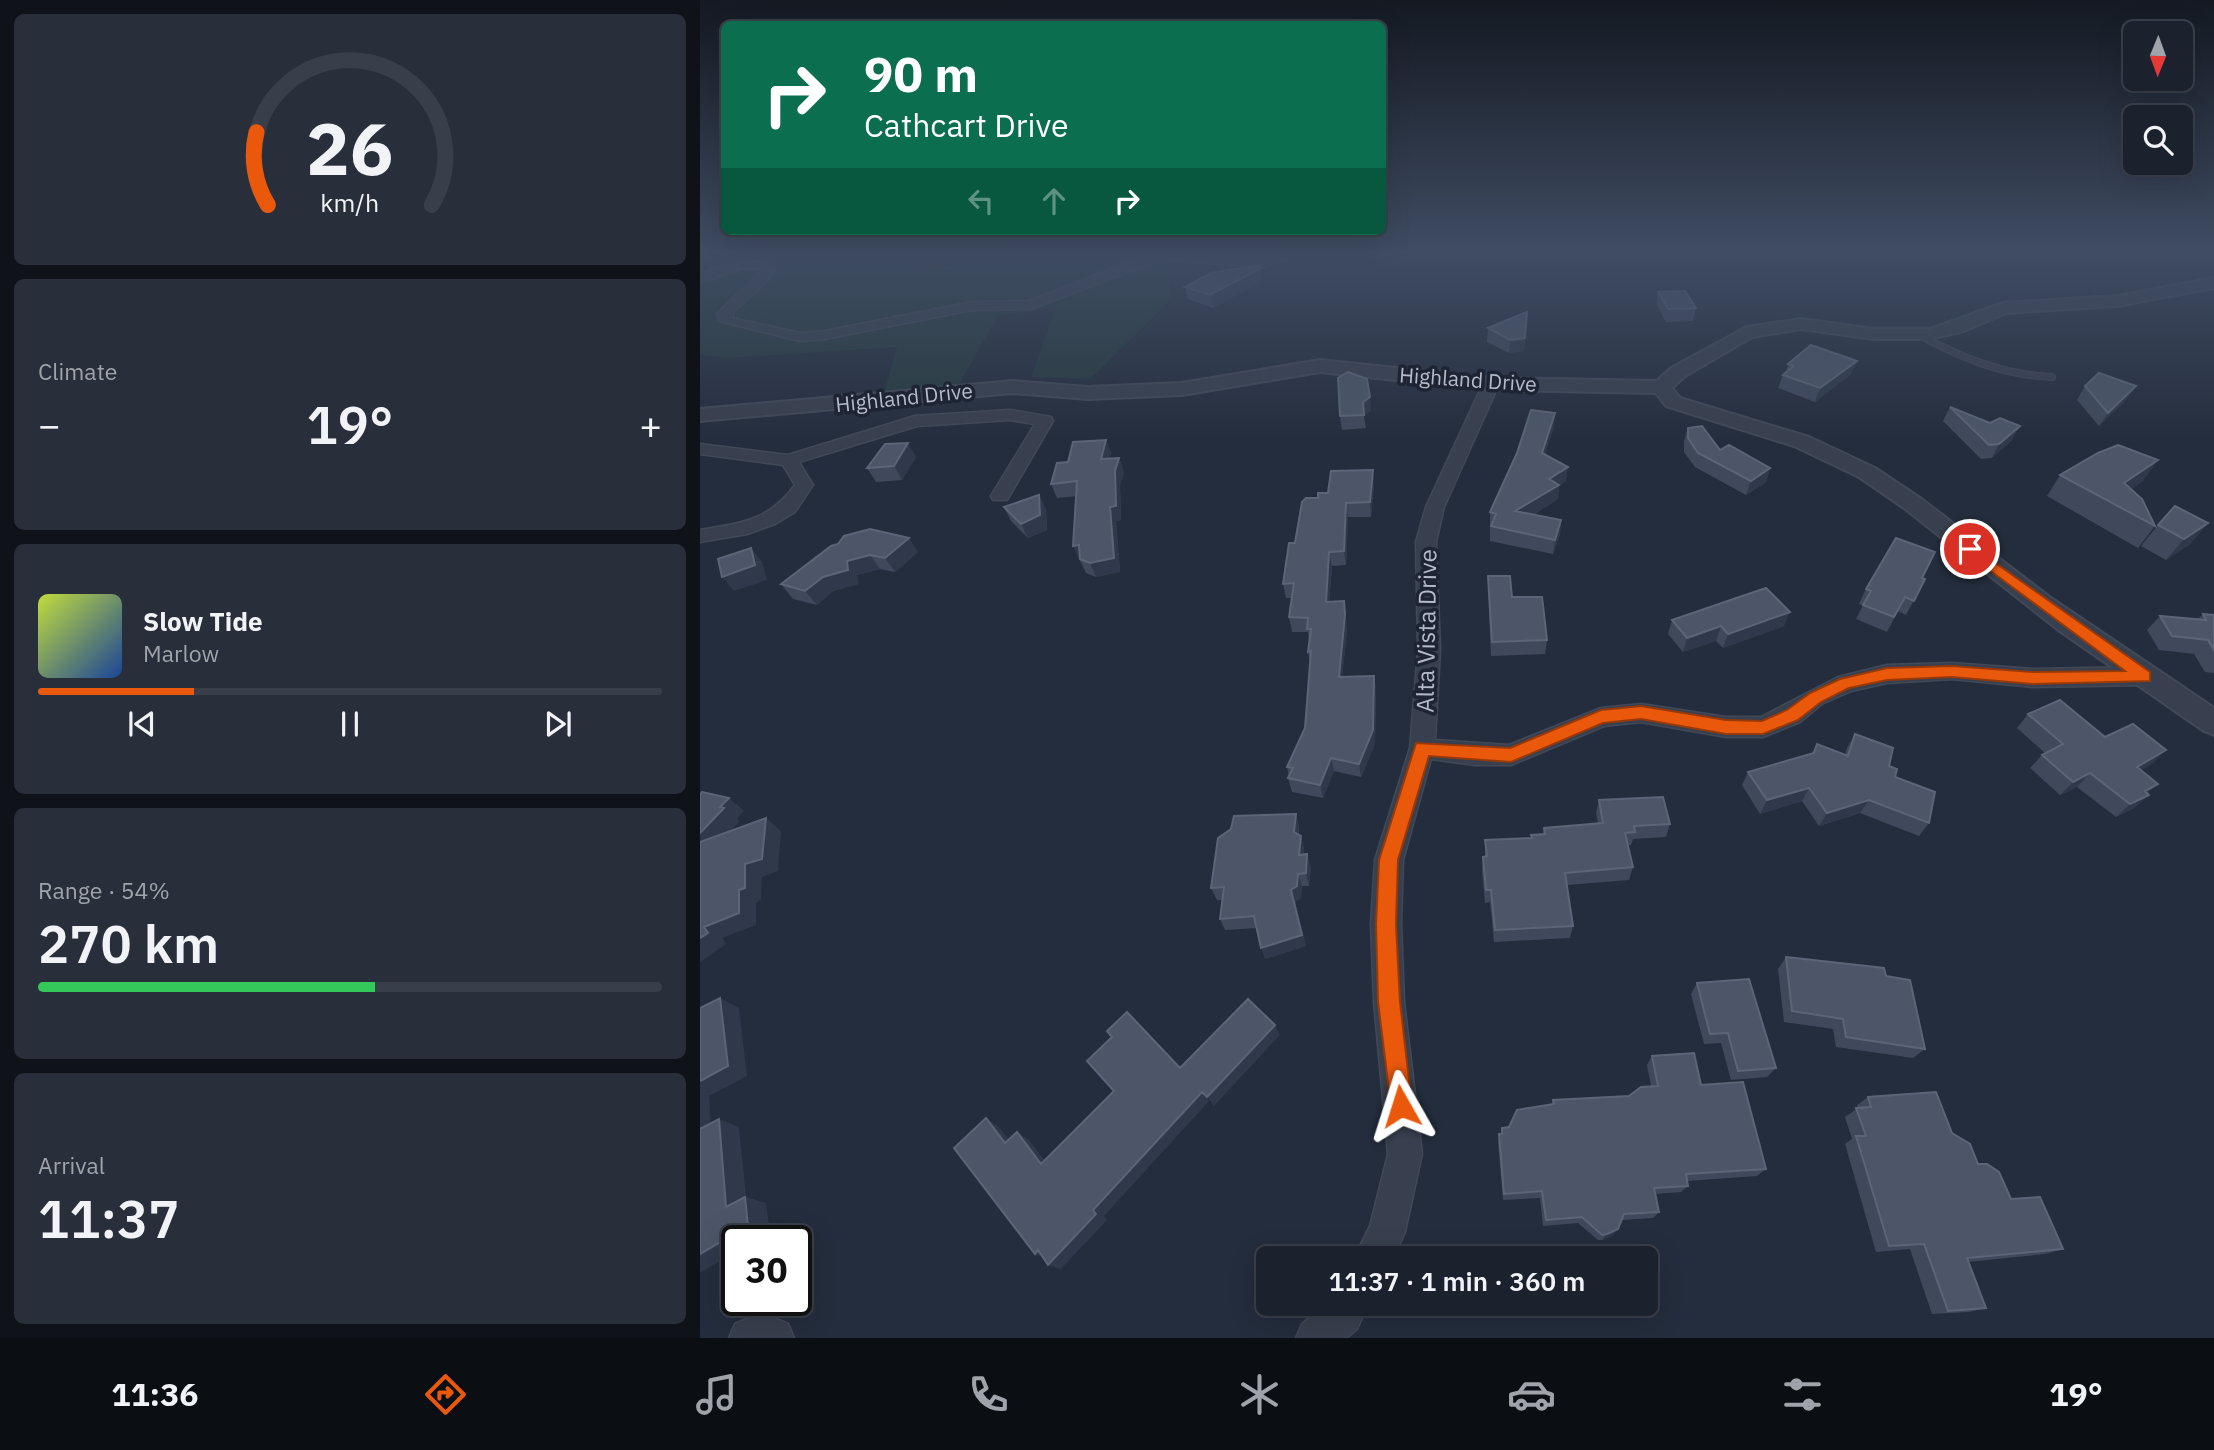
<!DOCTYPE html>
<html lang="en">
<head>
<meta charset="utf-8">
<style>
  body { margin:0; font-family:"IBM Plex Sans",sans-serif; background:#282f3a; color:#f1f3f6; height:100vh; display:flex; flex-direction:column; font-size:26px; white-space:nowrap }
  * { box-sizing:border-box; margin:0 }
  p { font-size:23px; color:#a0a4aa }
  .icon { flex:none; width:38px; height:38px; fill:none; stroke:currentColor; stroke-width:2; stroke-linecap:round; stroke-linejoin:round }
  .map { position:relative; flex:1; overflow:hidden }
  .sheet { display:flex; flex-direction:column; gap:14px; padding:14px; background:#0f1319; width:700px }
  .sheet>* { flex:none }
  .hud { position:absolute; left:21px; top:21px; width:665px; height:214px; border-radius:10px; box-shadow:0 7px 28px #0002,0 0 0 2px #393f4a; background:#0b6e4f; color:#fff; overflow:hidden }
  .needle { width:46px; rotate:181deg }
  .buttons { position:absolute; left:1423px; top:21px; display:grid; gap:14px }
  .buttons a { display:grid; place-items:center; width:70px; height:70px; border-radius:10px; background:#1b222e; box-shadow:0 7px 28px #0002,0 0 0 2px #393f4a; font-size:35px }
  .speed { position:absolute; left:21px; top:1225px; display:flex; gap:14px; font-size:35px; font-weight:700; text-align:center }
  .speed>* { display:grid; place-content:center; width:91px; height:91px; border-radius:50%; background:#1b222e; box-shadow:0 7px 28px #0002,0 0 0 2px #393f4a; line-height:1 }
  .speed .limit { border:4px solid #111; border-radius:10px; background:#fff; color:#111 }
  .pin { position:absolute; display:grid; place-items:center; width:60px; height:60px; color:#fff; margin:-30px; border:4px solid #fff; border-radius:50%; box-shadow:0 2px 7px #0007 }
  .me { position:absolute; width:77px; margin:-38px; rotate:354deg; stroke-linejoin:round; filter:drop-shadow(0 0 5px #0008) }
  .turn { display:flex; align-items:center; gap:24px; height:147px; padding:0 28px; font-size:32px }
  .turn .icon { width:91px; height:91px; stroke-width:2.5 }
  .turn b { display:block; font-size:49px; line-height:60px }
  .lanes { display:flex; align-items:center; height:66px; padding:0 28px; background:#0003; justify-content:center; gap:35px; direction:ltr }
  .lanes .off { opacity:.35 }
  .big { font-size:52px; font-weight:600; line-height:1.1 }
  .sheet .widget { flex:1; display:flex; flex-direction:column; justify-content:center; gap:10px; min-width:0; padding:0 24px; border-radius:10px; background:#282f3a }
  .sheet .dial { align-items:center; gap:0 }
  .dial svg { height:182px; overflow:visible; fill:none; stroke:#393f4a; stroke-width:7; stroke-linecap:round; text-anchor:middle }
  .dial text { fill:#f1f3f6; stroke:none }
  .song { display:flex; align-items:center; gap:21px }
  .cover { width:84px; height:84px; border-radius:10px; background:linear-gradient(135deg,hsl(70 70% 55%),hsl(220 70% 35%)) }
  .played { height:7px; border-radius:4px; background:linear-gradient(90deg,#ea580c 25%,#393f4a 25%) }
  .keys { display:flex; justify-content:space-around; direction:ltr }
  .heat { display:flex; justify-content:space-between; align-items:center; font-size:38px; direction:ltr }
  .charge { height:10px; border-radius:5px; background:linear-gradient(90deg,#34c759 54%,#393f4a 0) }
  .trip { position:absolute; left:556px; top:1246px; width:402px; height:70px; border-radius:10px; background:#1b222e; box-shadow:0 7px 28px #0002,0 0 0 2px #393f4a; font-weight:600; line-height:70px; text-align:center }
  .menu { display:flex; height:112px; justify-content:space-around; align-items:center; background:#0b0e12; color:#a0a4aa }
  .menu .icon { width:49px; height:49px }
  .menu .current { color:#ea580c }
  .menu b { font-size:32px; color:#f1f3f6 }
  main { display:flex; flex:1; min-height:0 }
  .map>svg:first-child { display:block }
  .green { fill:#263a3e }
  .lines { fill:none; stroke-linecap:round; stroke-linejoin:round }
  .service-casing { stroke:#414857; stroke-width:8 }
  .minor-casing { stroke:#414857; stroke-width:3 }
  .tertiary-casing { stroke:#414857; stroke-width:4 }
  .service { stroke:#383f4e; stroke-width:6 }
  .minor { fill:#383f4e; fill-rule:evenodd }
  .tertiary { fill:#383f4e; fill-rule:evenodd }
  .wall { fill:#40495c }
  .shaded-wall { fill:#2f394b }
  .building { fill:#4c5668; stroke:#5c6577; stroke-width:2 }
  .route { fill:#ea580c; stroke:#983908; stroke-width:2 }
  .labels { text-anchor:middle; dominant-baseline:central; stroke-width:7; stroke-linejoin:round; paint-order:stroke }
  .far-street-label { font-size:21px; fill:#b4bac9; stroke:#1d2433 }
  .street-label { font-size:24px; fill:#b4bac9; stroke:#1d2433 }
</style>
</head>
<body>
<main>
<section class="sheet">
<div class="widget dial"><svg viewBox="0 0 100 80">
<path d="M14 69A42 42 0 1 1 86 69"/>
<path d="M14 69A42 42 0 0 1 9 37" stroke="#ea580c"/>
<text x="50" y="56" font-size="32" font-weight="700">26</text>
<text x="50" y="72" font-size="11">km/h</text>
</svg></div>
<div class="widget"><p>Climate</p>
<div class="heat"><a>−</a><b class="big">19°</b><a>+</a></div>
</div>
<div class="widget">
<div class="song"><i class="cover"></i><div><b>Slow Tide</b><p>Marlow</p></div></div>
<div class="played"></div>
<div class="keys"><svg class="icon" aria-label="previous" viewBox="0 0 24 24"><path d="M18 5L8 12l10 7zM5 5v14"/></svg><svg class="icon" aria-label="pause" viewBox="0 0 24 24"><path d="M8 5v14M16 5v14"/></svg><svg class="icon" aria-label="next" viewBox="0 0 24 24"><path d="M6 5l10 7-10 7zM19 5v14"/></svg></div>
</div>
<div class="widget"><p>Range · 54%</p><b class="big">270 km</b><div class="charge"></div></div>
<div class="widget"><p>Arrival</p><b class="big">11:37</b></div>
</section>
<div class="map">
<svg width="1514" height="1338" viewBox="0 0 1514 1338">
  <rect width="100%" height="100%" fill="#242d3d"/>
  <path class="green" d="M25 254H205L216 273 294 254H468L472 299 390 379 331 377 356 307 298 316 258 386 185 390 197 347 29 358 0 355V272L30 258Z"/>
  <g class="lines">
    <defs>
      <path id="service" d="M1219 335C1262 358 1303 375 1352 377"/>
      <path id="minor" d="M489 254 563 259 577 254H596L564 267 474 261 451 263 331 309 272 310 125 339 100 341 19 321 17 314 62 270 43 268 0 283V274C24 265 48 255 74 266L75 269 64 284 34 311 32 318 100 333 125 331 272 302 329 301 445 256Z
        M791 379 799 384 744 507 736 542 740 650 735 740 809 745 901 708 941 704 1026 717H1061L1138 677 1187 665 1252 663 1333 669 1444 667 1452 670 1455 676 1452 682 1444 685 1333 687 1252 679 1187 683 1151 691 1123 703 1100 722 1063 737H1026L941 722 904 726 811 765H775L731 759 703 860 701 924 704 1002 722 1154 705 1232 693 1258H654L670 1226 688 1154 674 1002 671 924 675 860 710 748 718 650 716 542 726 507 783 384Z
        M310 410 351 417 353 421 307 500H293L291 496 335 424 310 420 217 426 99 462 113 485 95 512 75 524 47 534 0 542V530C41 523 69 521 95 485L83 465 0 454V444L88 455 215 416Z
        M626 1304H668L657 1329 646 1338H596L602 1324Z
        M49 1318H74L88 1324 94 1338H29L35 1324Z"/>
      <path id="tertiary" d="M1514 278V288L1417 306 1306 313 1264 331 1230 339H1174L1101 329 1052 337 985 376 972 388 980 398 1109 437 1175 468 1220 498 1351 598 1514 708V735L1504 731 1357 629 1204 508 1159 477 1094 446 966 406 956 393 791 390 620 372 482 395 388 399 313 393 0 421V409L313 381 388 387 482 383 620 360 791 378 957 381 971 368 1047 327 1101 319 1174 329H1230L1303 303 1417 296Z"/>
    </defs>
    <use href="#service" class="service-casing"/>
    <use href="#minor" class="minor-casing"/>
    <use href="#tertiary" class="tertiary-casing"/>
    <use href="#service" class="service"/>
    <use href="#minor" class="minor"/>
    <use href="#tertiary" class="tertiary"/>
  </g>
  <path class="wall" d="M1481 254H1505L1494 259Z
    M563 281 513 308 488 299 485 287Z
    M958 292 996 308 993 321 966 322 956 304Z
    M827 312 824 351 809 353 787 342 788 328Z
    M1088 364 1151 374 1115 402 1078 388 1083 375 1086 372Z
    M1385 386 1427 399 1399 426 1377 400Z
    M1250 407 1312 440 1292 458 1281 459 1243 421Z
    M671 410 664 416 666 428 642 430 640 416Z
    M854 426 845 454 866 481 859 486 858 499 833 515 861 520 860 534 853 554 790 541V512Z
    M988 428 1020 450 1070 468 1066 482 1046 495 995 467 984 452V441Z
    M406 440 411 454 409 458H419L424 472 420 485 421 520 416 521 420 572 396 577 386 573 373 546 377 496 357 498 351 484 368 462Z
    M216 457 202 480 176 482 167 468Z
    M673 470 674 484 671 517H648L646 565 632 566 629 602 647 629 642 677 674 676 676 690 675 744 661 777 634 771 623 798 592 792 588 778 589 777 587 767 605 728 610 662 608 652 609 641 608 632H592L589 617 592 598H586L583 584 595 543 618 498Z
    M1360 475 1443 481 1431 489 1455 526 1438 548 1347 496Z
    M339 495 346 510 347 530 328 538 311 521 304 507Z
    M1508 523 1490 544 1466 560 1441 546 1458 525Z
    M131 546 218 552 195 572 180 569 157 575 158 584 133 591 117 605 93 599 81 584Z
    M788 576 812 597 847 640 845 654 791 656 788 591Z
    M1222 578 1225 579 1206 615 1198 611 1187 632 1156 619 1163 605 1159 604 1166 589Z
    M1503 614 1514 615V673L1505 672 1494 654 1459 650 1447 630 1460 616 1498 619Z
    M972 620 1084 626 1023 648 1016 641 983 652 968 634Z
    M1328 714 1405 737 1452 764 1441 770 1447 794 1449 795 1434 808 1416 817 1377 787 1360 795 1330 768 1342 755 1345 753 1317 728Z
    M1155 734 1189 766 1195 777 1229 823 1219 836 1160 813 1119 826 1102 801 1060 814 1042 785 1048 772 1111 754 1117 744 1145 755 1147 748Z
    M899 800 970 824 966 837 933 839 931 845H928L933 867 929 880 867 885 873 926 870 938 794 942 790 902 785 903 782 869 783 857H785V840L831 838V835L843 834 844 828 898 823 896 813Z
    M596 814 599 827V835L601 836 604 849V854L611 867 609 886H602L601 898 595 902 606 946 565 959 557 928 525 930 520 919 522 900H517L511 888Z
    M1086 957 1186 976 1225 1049 1213 1058 1136 1047 1133 1029 1084 1022 1078 969Z
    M997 983 1076 1068 1067 1077 1031 1080 1021 1043 1004 1044 991 994Z
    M952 1056 1001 1085 1066 1169 1057 1176 987 1181 988 1186 981 1192 955 1194 959 1212 953 1218 922 1220 913 1235 902 1240H898L878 1223 843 1226 840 1198 803 1200 798 1142 802 1128 809 1127 852 1105 853 1100 929 1096 951 1086 947 1065Z
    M1168 1097 1252 1133 1278 1164 1311 1199 1363 1249 1345 1254 1268 1262 1286 1308 1269 1312 1232 1314 1210 1249 1176 1252 1145 1144 1152 1139 1145 1117 1158 1108 1157 1105Z"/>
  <path class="shaded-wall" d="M1497 254H1505L1494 259Z
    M561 268 563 281 513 308 510 295Z
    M825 338 824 351 809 353 810 340Z
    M1157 361 1151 374 1115 402 1120 388Z
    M1436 386 1427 399 1399 426 1408 413Z
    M670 397 671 410 664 416 663 402Z
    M855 413 854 426 841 467 842 453Z
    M1320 426 1312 440 1292 458 1299 444Z
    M406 440 411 454 406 473 401 459Z
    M208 443 216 457 202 480 194 466Z
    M419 458 424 472 420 485 421 520 416 521 420 572 396 577 390 563 410 507 415 471Z
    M1458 460 1443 481 1411 503 1424 483Z
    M868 467 866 481 859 486 858 499 814 526 815 511 849 479Z
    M1070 468 1066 482 1046 495 1051 481Z
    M673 470 674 484 671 517 670 502Z
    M339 495 346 510 347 530 328 538 321 524Z
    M646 503 648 517 646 565 644 551Z
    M861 520 860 534 853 554 855 540Z
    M1508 523 1490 544 1466 560 1484 539Z
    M209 538 218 552 195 572 185 558Z
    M379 545 380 560 373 546Z
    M51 548 62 562 67 580 34 591 22 577Z
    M629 552 632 566 628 616 626 602Z
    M170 555 180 569 157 575 158 584 133 591 117 605 105 591 123 577 147 561Z
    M644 601 647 629 641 692 639 677Z
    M1090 612 1084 626 1023 648 1028 634Z
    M1021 626 1016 641 983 652 987 638Z
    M674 676 676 690 675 744 661 777 659 764Z
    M1466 750 1452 764 1423 781 1437 767Z
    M631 758 634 771 623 798 620 785Z
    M1390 773 1377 787 1360 795 1373 782Z
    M1458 784 1443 797 1449 795 1434 808 1416 817 1445 791Z
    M1109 788 1102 801 1060 814 1067 800Z
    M29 798 44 811 37 819 40 821 4 860 0 856V833L20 807Z
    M1169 800 1160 813 1119 826 1127 813Z
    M596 814 599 827 597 845 594 832Z
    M66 818 81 831 78 871 62 877 61 900 56 903V925L22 938 26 944 0 962V938L4 927 39 890 45 864Z
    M601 836 604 849 603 867 599 855Z
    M607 854 611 867 609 886 606 873Z
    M598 874 602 886 601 898 595 902 606 946 565 959 561 948 591 890Z
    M20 998 39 1008 47 1076 9 1096 12 1142 0 1138V1081Z
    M575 1025 580 1035 514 1106 507 1097Z
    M502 1092 509 1101 404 1216 407 1220 361 1269 348 1265 393 1210Z
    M286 1118 299 1127 318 1151 305 1143Z
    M19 1119 39 1127 46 1197 66 1203 70 1232 55 1241H37V1251L0 1273V1254L26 1207Z
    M317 1132 329 1140 353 1171 341 1164Z
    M918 1229 913 1235 902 1240 907 1234Z
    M338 1250 347 1259 335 1254Z"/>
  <path class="building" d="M560 265 561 268 510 295 485 287 511 273Z
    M985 291 996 308 968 309 958 292Z
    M827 312 825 338 810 340 788 328Z
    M1111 345 1157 361 1120 388 1083 375 1093 366 1088 364Z
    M648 372 667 379 670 397 663 402 664 415 640 416 638 378Z
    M1399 373 1436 386 1408 413 1385 386Z
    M1250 407 1290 423 1300 418 1320 426 1299 444 1289 445Z
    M831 410 855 413 842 453 868 467 849 479 859 485 815 511 861 520 855 540 791 526 796 514 790 512 817 453Z
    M1002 426 1020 450 1029 445 1070 468 1051 481 998 453 988 438V428Z
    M406 440 401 459 419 458 415 471 416 506 410 507 414 558 390 563 380 559 379 545 373 546 377 481 351 484 357 463 368 462 373 442Z
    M208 443 194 466 167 468 185 444Z
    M1418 445 1458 460 1424 483 1442 499 1455 526 1360 475 1398 453Z
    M673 470 670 502 646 503 644 551 629 552 626 602 644 601 645 614 639 677 674 676 673 730 659 764 631 758 620 785 588 778 593 768 587 767 605 728 611 651 608 652 611 629H607L608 618 589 617 594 583 583 584 589 543H595L602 502 606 498H618V493H628L631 471Z
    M339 495 340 515 321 524 304 507Z
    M1475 506 1508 523 1484 539 1458 525Z
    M170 529 209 538 185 558 170 555 147 561 148 570 123 577 105 591 81 584 131 546 138 544 144 536Z
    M1196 538 1235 552 1222 578 1225 579 1214 601 1205 597 1194 617 1163 605 1171 591 1166 589Z
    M51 548 55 565 22 577 18 559Z
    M788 576H810L812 597H842L847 640 792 642Z
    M1066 588 1090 612 1028 634 1021 626 987 638 972 620Z
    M1503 614 1514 615V650L1508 640 1472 636 1460 616 1506 620Z
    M1360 700 1405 737 1433 724 1466 750 1437 767 1458 784 1445 791 1449 795 1430 804 1390 773 1373 782 1342 755 1363 744 1328 714Z
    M1155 734 1193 748 1189 766 1197 769 1195 777 1235 792 1229 823 1169 800 1127 813 1109 788 1067 800 1048 772 1114 753 1117 744 1148 756Z
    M2 792 29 798 20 807 24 808 0 833V795Z
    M963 797 970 824 934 826 935 832 925 833 933 867 865 873 873 926 795 930 791 890H786L783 857 787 856 785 840 832 838 831 835 845 834 844 828 903 823 899 800Z
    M596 814 594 832 601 836 599 855 607 854 606 873 598 874 597 886 591 890 602 935 561 948 554 916 520 919 524 887 511 888 518 838 531 829 534 816Z
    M66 818 62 859 45 864V888L39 890V913L4 927 8 933 0 938V842Z
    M1086 957 1184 968 1186 976 1210 980 1225 1049 1146 1037 1143 1019 1092 1011Z
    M1049 979 1076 1068 1038 1071 1028 1033 1010 1034 997 983Z
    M20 998 28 1066 0 1081V1008Z
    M548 999 575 1025 507 1097 502 1092 393 1210 396 1214 348 1265 338 1250 335 1254 254 1148 286 1118 305 1143 317 1132 341 1164 414 1091 387 1061 412 1037 407 1031 427 1012 480 1068Z
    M994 1053 1001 1085 1043 1082 1066 1169 986 1174 988 1186 954 1188 959 1212 924 1214 918 1229 907 1234 902 1235 882 1217 846 1220 842 1191 804 1194 799 1134H802V1128L809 1127 817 1110 854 1104 853 1100 929 1096 941 1087 958 1086 952 1056Z
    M1236 1092 1252 1133 1270 1144 1278 1164H1287L1299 1172 1311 1199 1340 1197 1363 1249 1267 1258 1286 1308 1248 1311 1224 1244 1189 1246 1156 1136H1166L1156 1108 1171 1107 1168 1097Z
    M19 1119 26 1207 45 1197 48 1226 0 1254V1129Z"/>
  <linearGradient id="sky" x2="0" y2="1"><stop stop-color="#141922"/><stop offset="0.57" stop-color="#3f4c62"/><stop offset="1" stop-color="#3f4c62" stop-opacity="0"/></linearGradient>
  <rect width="1514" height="442" fill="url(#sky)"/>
  <path class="route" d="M1270 545 1450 672V681L1333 684 1252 677 1187 680 1149 688 1121 702 1098 720 1063 734H1026L941 719 903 723 811 762 729 756 698 860 696 924 700 1002 712 1106 709 1115 701 1118 692 1115 678 1002 676 924 679 860 716 743 810 748 901 710 941 706 1026 720 1062 721 1087 710 1110 693 1140 679 1187 668 1252 666 1333 672 1425 671 1265 552V546Z"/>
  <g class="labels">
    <g class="far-street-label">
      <text transform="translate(768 379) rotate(4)">Highland Drive</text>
      <text transform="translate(204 397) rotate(-6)">Highland Drive</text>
    </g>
    <g class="street-label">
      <text transform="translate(726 631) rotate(-89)">Alta Vista Drive</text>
    </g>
  </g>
</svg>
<div class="buttons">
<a><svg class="needle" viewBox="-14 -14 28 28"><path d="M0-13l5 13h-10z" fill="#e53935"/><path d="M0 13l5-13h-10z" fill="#a0a4aa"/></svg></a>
<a><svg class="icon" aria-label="search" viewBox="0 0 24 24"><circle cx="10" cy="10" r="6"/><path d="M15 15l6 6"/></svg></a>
</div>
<div class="speed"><div class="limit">30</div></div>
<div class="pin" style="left:1270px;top:549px;background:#d93025"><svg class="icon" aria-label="arrive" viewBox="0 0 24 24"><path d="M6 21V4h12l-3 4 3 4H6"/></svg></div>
<svg class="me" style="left:701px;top:1106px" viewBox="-20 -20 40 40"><path d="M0-17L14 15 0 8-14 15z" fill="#ea580c" stroke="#fff" stroke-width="4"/></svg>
<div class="trip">11:37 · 1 min · 360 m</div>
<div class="hud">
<div class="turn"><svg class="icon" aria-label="right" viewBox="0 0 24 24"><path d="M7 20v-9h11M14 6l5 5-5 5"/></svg><div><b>90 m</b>Cathcart Drive</div></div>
<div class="lanes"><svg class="icon off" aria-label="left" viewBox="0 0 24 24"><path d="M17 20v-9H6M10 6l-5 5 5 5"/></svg><svg class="icon off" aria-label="ahead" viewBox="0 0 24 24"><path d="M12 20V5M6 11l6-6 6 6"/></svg><svg class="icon" aria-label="right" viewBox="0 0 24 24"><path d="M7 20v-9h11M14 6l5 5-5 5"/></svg></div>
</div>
</div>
</main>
<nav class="menu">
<b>11:36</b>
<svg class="icon current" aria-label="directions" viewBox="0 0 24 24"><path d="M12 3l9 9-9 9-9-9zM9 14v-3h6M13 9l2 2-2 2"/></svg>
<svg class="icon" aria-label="music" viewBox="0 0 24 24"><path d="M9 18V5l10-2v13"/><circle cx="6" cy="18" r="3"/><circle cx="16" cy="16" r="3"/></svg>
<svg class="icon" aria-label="phone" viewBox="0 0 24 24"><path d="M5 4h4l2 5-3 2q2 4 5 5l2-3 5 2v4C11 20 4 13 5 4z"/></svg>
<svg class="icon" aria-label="climate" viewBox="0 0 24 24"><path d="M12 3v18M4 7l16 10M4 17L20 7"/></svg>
<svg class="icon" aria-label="car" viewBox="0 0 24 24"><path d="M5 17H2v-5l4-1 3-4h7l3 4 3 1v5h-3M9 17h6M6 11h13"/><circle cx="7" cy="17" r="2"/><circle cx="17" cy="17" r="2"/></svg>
<svg class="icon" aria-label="filters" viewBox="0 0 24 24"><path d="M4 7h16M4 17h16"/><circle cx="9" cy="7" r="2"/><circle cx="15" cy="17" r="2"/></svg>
<b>19°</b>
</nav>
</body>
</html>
